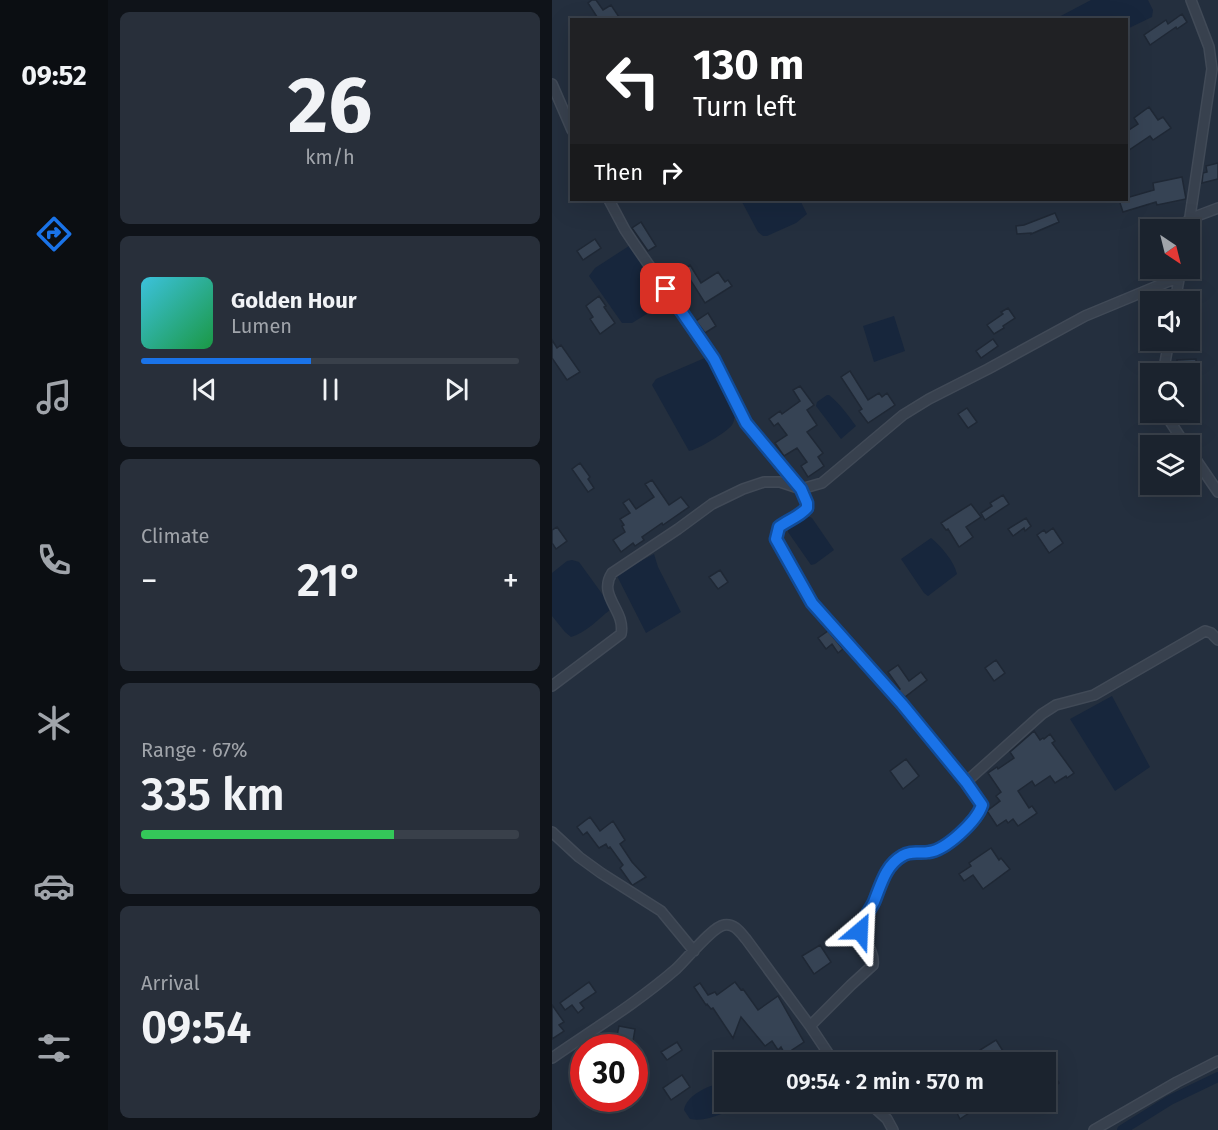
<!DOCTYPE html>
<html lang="en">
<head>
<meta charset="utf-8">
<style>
  body { margin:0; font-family:"Fira Sans",sans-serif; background:#282f3a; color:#f1f3f6; height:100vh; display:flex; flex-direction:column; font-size:22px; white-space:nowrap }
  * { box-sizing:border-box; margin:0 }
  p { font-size:20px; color:#a0a4aa }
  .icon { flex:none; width:33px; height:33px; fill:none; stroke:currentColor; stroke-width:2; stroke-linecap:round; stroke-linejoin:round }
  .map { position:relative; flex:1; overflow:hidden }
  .side { display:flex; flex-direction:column; gap:12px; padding:12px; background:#0f1319; width:444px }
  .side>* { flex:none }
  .banner { position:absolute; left:18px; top:18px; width:558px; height:183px; border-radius:0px; box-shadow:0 6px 24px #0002,0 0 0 2px #39404a; background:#202124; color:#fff; overflow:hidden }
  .needle { width:39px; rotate:145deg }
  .buttons { position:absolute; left:588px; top:219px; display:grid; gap:12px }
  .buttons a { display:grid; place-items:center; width:60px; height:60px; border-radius:0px; background:#1b232e; box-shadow:0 6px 24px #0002,0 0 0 2px #39404a; font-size:30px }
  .speed { position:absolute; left:18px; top:1034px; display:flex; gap:12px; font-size:30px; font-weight:700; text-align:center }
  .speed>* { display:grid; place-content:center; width:78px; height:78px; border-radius:50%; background:#1b232e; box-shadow:0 6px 24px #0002,0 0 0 2px #39404a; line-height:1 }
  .speed .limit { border:9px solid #d22; background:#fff; color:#111 }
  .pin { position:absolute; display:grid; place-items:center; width:51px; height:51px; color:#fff; margin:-26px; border-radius:12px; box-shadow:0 3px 9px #0006 }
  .me { position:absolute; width:66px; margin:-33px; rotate:26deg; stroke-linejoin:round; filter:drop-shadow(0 0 4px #0008) }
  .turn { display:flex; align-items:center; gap:21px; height:126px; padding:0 24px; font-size:27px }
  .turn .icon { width:78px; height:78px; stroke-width:2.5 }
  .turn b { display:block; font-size:42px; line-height:51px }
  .then { display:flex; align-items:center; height:57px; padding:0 24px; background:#0003; gap:12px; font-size:22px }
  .big { font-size:45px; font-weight:600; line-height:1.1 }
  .side .card { flex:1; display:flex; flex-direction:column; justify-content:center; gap:9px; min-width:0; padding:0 21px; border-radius:9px; background:#282f3a }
  .side .dial { align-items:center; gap:0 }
  .dial b { font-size:78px; line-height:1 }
  .song { display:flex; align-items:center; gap:18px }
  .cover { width:72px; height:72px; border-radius:9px; background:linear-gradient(135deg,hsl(190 70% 55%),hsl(140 70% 35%)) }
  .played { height:6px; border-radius:3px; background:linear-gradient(90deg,#1a73e8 45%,#39404a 45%) }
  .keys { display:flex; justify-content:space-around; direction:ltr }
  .heat { display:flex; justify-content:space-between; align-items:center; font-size:33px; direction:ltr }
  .charge { height:9px; border-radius:4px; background:linear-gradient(90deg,#34c759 67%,#39404a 0) }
  .trip { position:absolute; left:162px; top:1052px; width:342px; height:60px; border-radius:0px; background:#1b232e; box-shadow:0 6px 24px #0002,0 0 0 2px #39404a; font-weight:600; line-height:60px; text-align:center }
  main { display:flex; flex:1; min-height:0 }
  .tab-bar { display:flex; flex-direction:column; width:108px; justify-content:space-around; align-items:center; background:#0b0e12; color:#a0a4aa }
  .tab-bar .icon { width:42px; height:42px }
  .tab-bar .selected { color:#1a73e8 }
  .tab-bar b { font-size:27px; color:#f1f3f6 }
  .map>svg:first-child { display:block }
  .water { fill:#17263c }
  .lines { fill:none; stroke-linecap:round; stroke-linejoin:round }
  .canal { stroke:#17263c; stroke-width:10 }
  .building { fill:#364354; stroke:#1f2835; stroke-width:1.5 }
  .minor-casing { stroke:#414a57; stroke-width:12 }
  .minor { stroke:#38414e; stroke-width:9 }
  .route-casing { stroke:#114b97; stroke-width:15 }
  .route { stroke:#1a73e8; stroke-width:10 }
</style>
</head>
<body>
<main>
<nav class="tab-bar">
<b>09:52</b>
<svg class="icon selected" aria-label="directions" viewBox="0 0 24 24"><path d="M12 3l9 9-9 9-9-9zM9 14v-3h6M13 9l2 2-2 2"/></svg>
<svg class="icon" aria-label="music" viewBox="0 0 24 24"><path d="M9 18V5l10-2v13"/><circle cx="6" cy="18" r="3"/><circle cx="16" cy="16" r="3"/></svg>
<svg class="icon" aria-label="phone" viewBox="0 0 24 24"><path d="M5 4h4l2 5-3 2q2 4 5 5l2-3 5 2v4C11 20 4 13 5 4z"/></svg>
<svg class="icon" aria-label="climate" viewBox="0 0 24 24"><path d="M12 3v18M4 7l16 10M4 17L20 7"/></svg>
<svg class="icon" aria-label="car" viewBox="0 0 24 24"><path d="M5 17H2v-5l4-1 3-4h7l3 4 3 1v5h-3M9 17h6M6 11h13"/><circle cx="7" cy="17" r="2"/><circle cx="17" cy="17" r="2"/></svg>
<svg class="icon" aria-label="filters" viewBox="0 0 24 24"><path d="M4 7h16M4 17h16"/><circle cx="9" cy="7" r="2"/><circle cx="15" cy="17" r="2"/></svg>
</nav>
<section class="side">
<div class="card dial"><b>26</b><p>km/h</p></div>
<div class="card">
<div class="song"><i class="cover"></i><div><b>Golden Hour</b><p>Lumen</p></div></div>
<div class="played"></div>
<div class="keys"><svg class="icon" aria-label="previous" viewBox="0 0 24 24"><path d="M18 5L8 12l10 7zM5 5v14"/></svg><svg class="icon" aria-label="pause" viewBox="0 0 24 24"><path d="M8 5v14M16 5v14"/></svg><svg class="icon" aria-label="next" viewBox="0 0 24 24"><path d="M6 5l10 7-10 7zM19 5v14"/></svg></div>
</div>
<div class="card"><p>Climate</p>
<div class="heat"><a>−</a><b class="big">21°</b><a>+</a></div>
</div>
<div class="card"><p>Range · 67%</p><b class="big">335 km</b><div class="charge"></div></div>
<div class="card"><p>Arrival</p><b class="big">09:54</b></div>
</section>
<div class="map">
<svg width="666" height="1130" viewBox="0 0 666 1130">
  <rect width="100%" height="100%" fill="#242f3e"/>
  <path class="water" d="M539 0H596L601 10 600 17 575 29 574 20 503 19Z
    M189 200H248L255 214 244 223 215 236H211L206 232Z
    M77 246 80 248 113 294 114 298 98 312 80 323H70L37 276 43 268Z
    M342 316 353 351 322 362 311 326Z
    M155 357 159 363 183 416C182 419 182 422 180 425 175 432 145 450 137 451L100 385 104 379Z
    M275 395H277C288 404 296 415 304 426L289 439 264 406 265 402Z
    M256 516 260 518 282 550 263 564 259 565 236 532V529Z
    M379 538C389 546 402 561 405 574L376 596 372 593 349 559Z
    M102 554 106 567 129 612 94 633 64 574Z
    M20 560 27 562 56 602 58 610C46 619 34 633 19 637L13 632 0 616V573L15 561Z
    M560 696 598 767 563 791 518 719Z
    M172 1082V1101H195L194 1103C177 1110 156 1123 138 1119L132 1110C135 1094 158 1085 172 1082Z"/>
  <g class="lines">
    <path class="canal" d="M570 1130 618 1100 666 1077"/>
  </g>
  <path class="building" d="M40 0H44L51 10 59 5 69 20H47L36 3Z
    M630 14 635 22 625 29 624 27 598 45 592 35 614 20 616 24Z
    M597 107 606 120 611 117 619 128 601 140 598 136 574 152V132L586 124 582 118Z
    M666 163V179L650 183 651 173 655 172 654 166Z
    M630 177 634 199 605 205 604 202 571 212 567 200H574V198L602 190 601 183Z
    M503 213 507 222 479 234V233L465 234 464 226 472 225Z
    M89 222 104 246 96 251 80 228Z
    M43 239 49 248 31 260 25 251Z
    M138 265 149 283 166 272 173 282 176 280 180 286 153 303 136 276 132 279 128 272Z
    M47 296 54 306 52 307 63 323 48 334 38 319 41 317 34 306Z
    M456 308 463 318 451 326 452 328 442 334 435 325 451 314 449 312Z
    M156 313 164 326 153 333 144 321Z
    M441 339 446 346 429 358 424 351Z
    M0 340 5 348 9 345 28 372 15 380 0 358Z
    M644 359V370H626L625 360Z
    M298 371 316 400 327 393 330 397 335 393 343 405 316 423 307 411 310 409 289 377Z
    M248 386 262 405 255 410 265 425 255 432 271 453 266 457 272 466 256 477 249 466 255 462 245 448 232 456 223 443 235 435 226 423 222 426 217 419 228 411 230 414 248 401 241 390Z
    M415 408 425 422 416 428 406 414Z
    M28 463 38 477 36 479 42 488 36 492 20 469Z
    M100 480 117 505 129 497 137 507 111 525 110 523 90 537 92 540 83 546 81 543 69 552 61 540 73 532 70 526 72 525 68 519 78 513 71 503 77 499 84 509 102 497 93 484Z
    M451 495 457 504 433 520 429 513 440 506 438 503Z
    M419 504 429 517 414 527 421 537 407 547 396 529 394 530 389 523Z
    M474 518 479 526 473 531 472 528 461 536 456 529Z
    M5 527 15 541 4 549 0 543V530Z
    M501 528 511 543 497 553 485 535 492 530 494 533Z
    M168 570 176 582 166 589 157 577Z
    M276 631 291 649 286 653 280 644 274 649 266 638Z
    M444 660 453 673 442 681 433 668Z
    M346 665 357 681 369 672 375 680 353 697 346 690 348 689 336 672Z
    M482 731 488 740 491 738 492 739 498 734 503 741 500 743 522 773 515 778 514 776 503 783 498 776 483 786 480 781 466 791 477 808 480 806 485 813 466 826 461 819 456 823 454 820 445 826 435 811 448 801 444 796 449 792 436 773 445 767 446 769 462 758 458 752Z
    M354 759 367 776 351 789 338 771Z
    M38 817 48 831 61 821 73 840 68 844 80 862 94 877 81 885H80L68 868 71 865 58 847 56 848 54 844 47 848 35 832 31 835 25 827Z
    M439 848 447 860 449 858 458 869 431 889 421 875 412 881 407 874 419 866 417 863Z
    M268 945 279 962 262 974 250 956Z
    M37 982 44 992 28 1003 32 1008 26 1013 20 1005 13 1010 8 1003Z
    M183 982 189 990 191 989 206 1010 226 996 252 1042 240 1050 242 1054 235 1058 229 1047 226 1050 220 1041 213 1046 189 1017 181 1038 161 1008 159 1009 155 1004 154 1005 142 987 148 983 156 995 163 992 165 995Z
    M0 1005 12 1022 7 1025 12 1031 0 1039Z
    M67 1026 83 1029 80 1047 63 1045Z
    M444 1040 458 1062H435L428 1050Z
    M125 1042 130 1050 115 1060 109 1052Z
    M494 1061 507 1083 494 1092Z
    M130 1075 138 1087 119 1100 111 1088Z
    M399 1101H418L423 1109 408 1119Z"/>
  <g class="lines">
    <defs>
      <path id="minor" d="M0 84 20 130
        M57 200 73 230 83 245 162 359 194 423 249 489 255 503V508C247 517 236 520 227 527L224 539 259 603 350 704 414 782 430 805C428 811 426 816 422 821 413 831 390 851 377 852 367 854 359 850 350 856 333 866 329 885 322 902 317 912 310 920 308 931 313 941 323 953 321 965L299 985 258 1026 282 1062
        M637 219 666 208
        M636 230 660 69 657 47 639 0
        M623 302 629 268
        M611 374 617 340
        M612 412 634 446
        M638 451 666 492
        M0 686 69 634C74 610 45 596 60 573L126 529 160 504 191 489 212 482H228L249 489 270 483 351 415 377 399 436 369 533 316 627 277
        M414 782 490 714 504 705 542 695 653 631 659 633 666 640
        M0 832 27 857 49 873 109 911 142 951
        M0 1058C42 1029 86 1002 124 969 135 959 160 927 172 925 182 923 188 932 194 939L258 1026
        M315 1101 335 1119 341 1130
        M542 1130 625 1082 666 1061"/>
    </defs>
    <use href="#minor" class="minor-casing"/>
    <use href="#minor" class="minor"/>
  </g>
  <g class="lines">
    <defs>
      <path id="route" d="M114 289 162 359 194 423 249 489 255 503V508C247 517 236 520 227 527L224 539 260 603 350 704 414 782 430 805C425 821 394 850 377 852 367 854 359 850 350 856 333 866 329 885 322 902 317 912 310 920 308 931"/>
    </defs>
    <use href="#route" class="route-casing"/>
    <use href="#route" class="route"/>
  </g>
</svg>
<div class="buttons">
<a><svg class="needle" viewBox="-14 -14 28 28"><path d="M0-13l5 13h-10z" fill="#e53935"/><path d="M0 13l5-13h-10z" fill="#a0a4aa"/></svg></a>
<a><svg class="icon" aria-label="sound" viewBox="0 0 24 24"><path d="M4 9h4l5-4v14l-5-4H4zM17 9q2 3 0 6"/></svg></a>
<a><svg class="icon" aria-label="search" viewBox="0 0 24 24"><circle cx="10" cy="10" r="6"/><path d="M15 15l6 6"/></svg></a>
<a><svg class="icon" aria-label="layers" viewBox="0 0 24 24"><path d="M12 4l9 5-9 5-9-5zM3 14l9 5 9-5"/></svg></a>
</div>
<div class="speed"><div class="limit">30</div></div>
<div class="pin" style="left:114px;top:289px;background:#d93025"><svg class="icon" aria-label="arrive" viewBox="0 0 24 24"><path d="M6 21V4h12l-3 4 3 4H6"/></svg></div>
<svg class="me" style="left:308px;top:931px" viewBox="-20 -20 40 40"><path d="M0-17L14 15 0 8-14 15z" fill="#1a73e8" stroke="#fff" stroke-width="4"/></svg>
<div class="trip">09:54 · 2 min · 570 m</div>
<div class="banner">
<div class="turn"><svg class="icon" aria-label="left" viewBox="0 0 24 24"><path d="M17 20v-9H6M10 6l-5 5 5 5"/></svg><div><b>130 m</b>Turn left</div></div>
<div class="then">Then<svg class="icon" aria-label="right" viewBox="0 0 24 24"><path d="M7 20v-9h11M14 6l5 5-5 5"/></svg></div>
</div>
</div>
</main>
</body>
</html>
